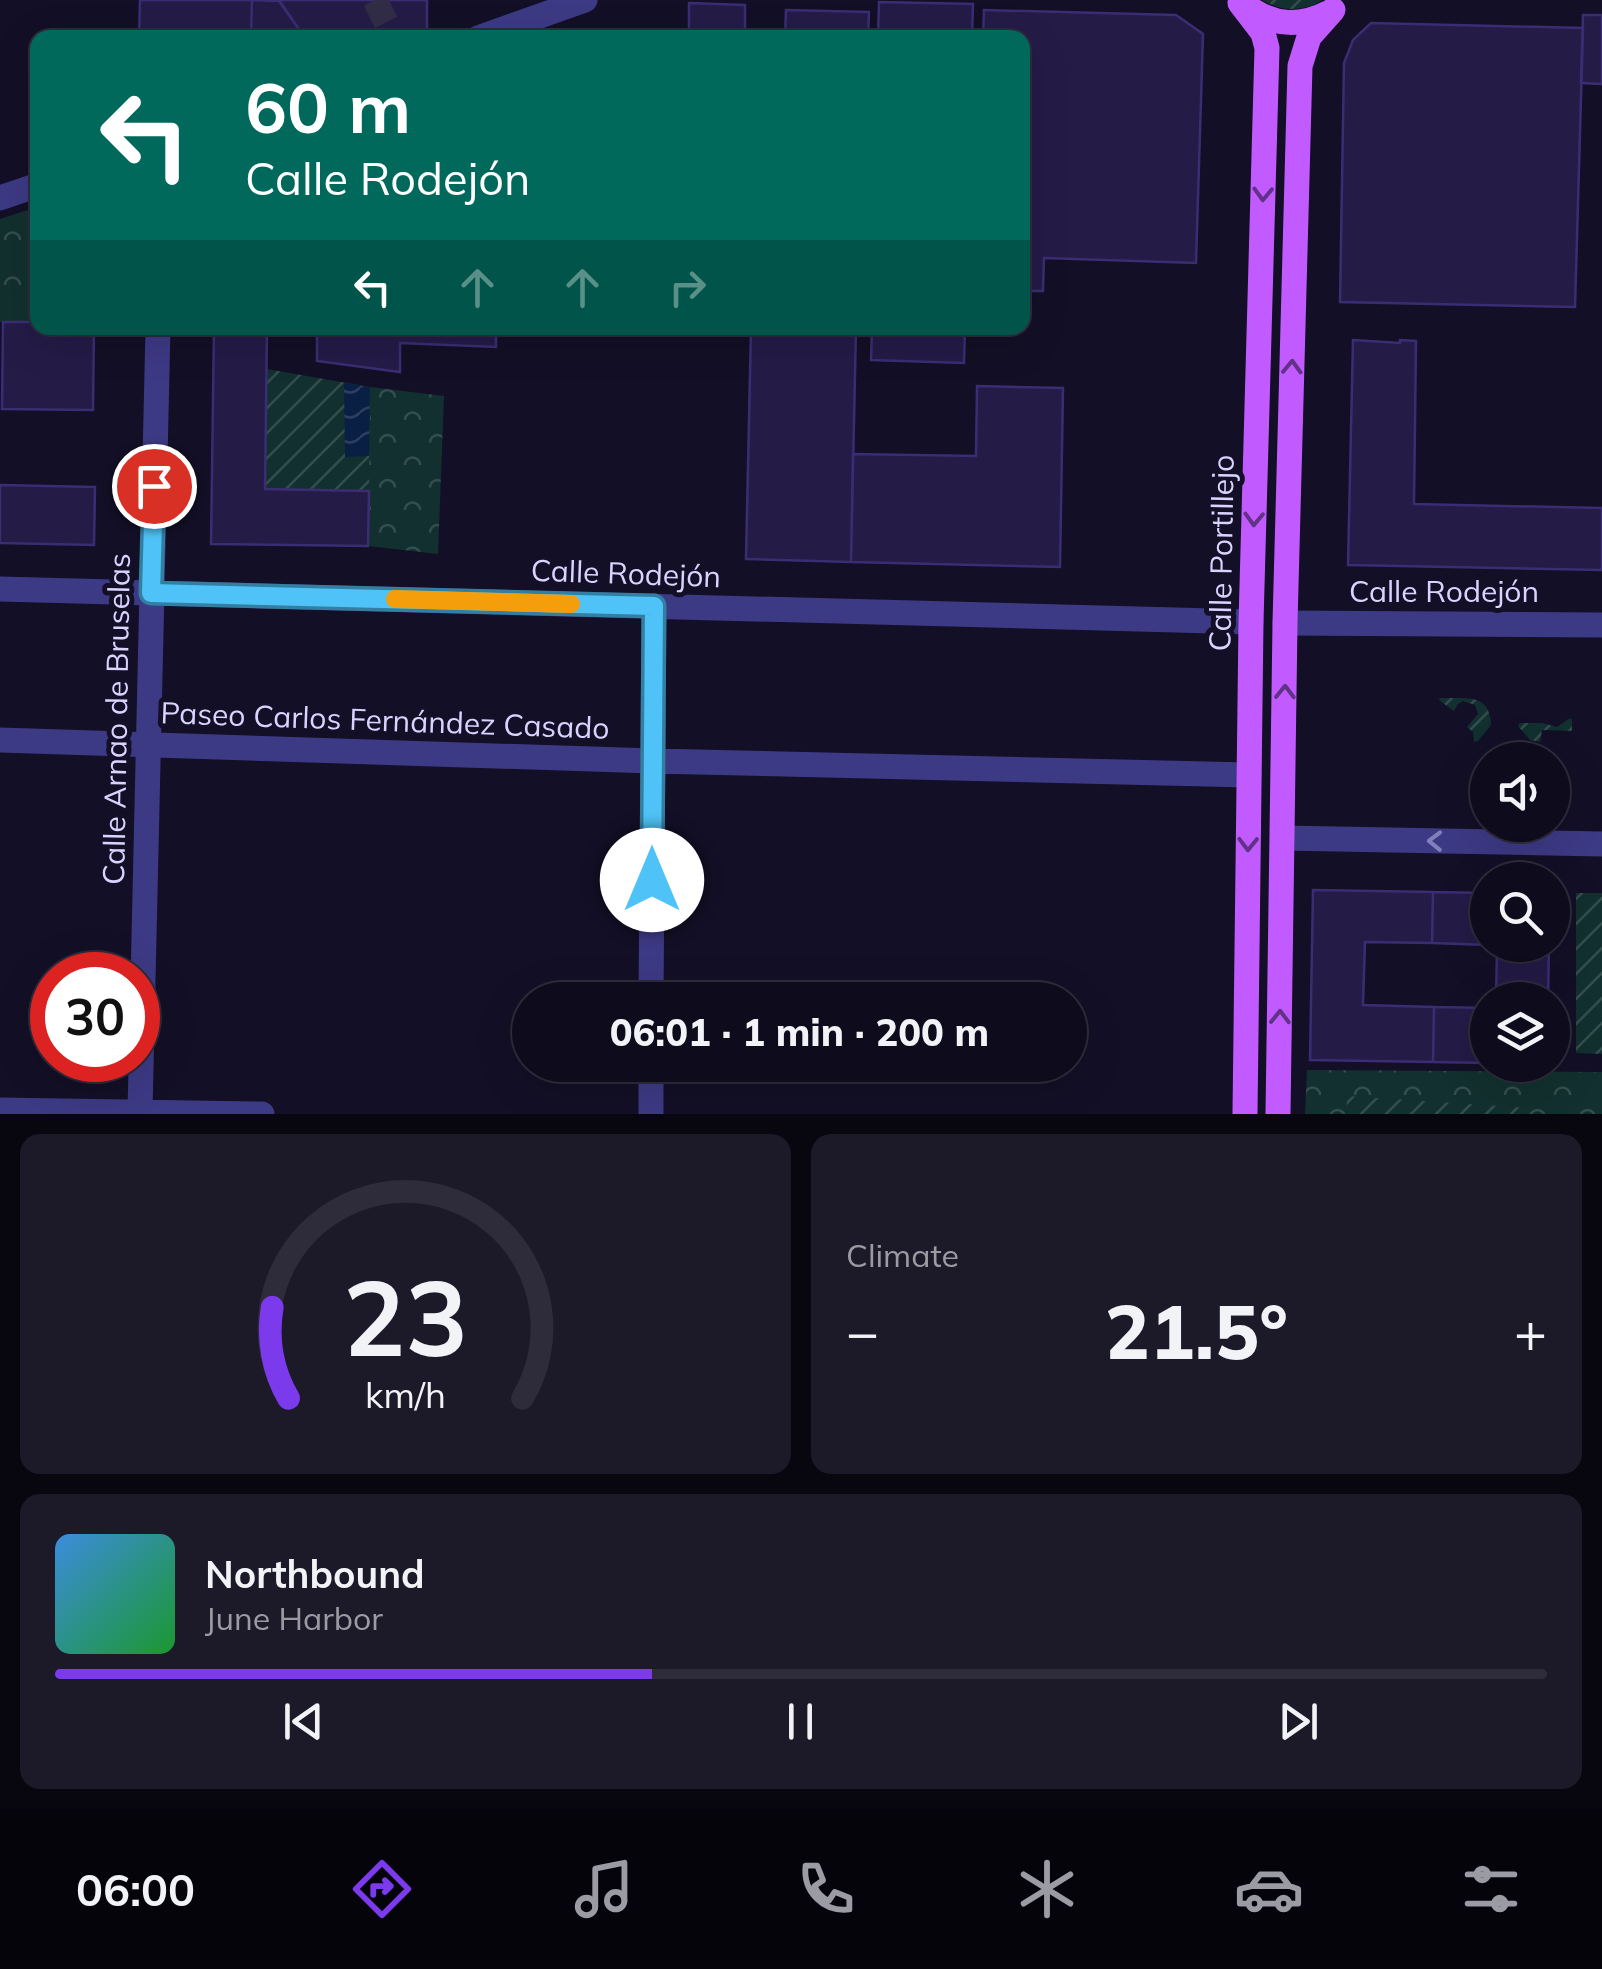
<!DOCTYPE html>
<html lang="en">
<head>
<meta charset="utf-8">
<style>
  body { margin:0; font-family:Mulish,sans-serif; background:#1c1929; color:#f1f3f6; height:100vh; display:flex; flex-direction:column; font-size:38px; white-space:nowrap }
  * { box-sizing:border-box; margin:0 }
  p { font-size:32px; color:#9b9ba3 }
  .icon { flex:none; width:55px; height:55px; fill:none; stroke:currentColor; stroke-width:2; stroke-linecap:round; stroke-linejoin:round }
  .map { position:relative; height:1114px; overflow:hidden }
  .drawer { display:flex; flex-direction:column; gap:20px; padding:20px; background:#08060f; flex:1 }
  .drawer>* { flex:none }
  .top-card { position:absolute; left:30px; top:30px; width:1000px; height:305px; border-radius:20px; box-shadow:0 10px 40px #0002,0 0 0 2px #2e2b3b; background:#00695c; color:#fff; overflow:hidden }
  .fabs { position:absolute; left:1470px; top:742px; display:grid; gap:20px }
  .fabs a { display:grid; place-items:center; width:100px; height:100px; border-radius:50%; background:#0e0b1c; box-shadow:0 10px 40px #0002,0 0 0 2px #2e2b3b; font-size:50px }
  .speed { position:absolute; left:30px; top:952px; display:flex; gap:20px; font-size:50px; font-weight:700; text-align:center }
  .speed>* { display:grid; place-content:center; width:130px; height:130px; border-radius:50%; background:#0e0b1c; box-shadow:0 10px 40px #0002,0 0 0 2px #2e2b3b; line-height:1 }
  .speed .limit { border:15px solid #d22; background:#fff; color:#111 }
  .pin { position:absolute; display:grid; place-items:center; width:85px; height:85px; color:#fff; margin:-42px; border:5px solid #fff; border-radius:50%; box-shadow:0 2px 10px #0007 }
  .me { position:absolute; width:110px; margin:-55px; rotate:0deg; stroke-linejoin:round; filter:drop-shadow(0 0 8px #0008) }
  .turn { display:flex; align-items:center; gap:35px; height:210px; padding:0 50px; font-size:45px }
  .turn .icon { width:130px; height:130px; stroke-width:2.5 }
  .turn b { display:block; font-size:70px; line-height:85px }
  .lanes { display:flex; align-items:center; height:95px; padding:0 50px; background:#0003; justify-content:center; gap:50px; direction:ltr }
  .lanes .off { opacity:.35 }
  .big { font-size:75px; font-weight:800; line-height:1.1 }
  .drawer .widget { flex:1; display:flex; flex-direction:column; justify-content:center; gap:15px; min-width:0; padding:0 35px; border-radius:20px; background:#1c1929 }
  .drawer .dial { align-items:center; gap:0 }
  .dial svg { height:260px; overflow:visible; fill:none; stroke:#2e2b3b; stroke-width:7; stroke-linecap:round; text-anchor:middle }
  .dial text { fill:#f1f3f6; stroke:none }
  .song { display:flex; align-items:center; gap:30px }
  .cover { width:120px; height:120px; border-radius:15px; background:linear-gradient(135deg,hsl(210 70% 55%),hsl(130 70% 35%)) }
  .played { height:10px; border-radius:5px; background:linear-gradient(90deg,#7c3aed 40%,#2e2b3b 40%) }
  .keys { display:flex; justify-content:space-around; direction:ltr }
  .heat { display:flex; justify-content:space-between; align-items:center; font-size:55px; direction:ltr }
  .drawer .tiles { flex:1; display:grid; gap:20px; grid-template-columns:1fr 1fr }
  .widget:last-child { grid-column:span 2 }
  .trip { position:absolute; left:512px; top:982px; width:575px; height:100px; border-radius:50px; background:#0e0b1c; box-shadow:0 10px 40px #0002,0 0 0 2px #2e2b3b; font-weight:800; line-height:100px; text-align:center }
  .dock { display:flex; height:160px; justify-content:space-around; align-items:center; background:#06040b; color:#9b9ba3 }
  .dock .icon { width:70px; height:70px }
  .dock .active { color:#7c3aed }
  .dock b { font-size:45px; color:#f1f3f6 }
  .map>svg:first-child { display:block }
  .park { fill:url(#park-crowns) }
  .garden { fill:url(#garden-furrows) }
  .water { fill:url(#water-waves) }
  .building { fill:#241b47; stroke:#3b2d73; stroke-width:2.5 }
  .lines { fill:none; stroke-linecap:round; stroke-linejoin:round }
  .minor-tunnel { stroke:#312d47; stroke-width:25; stroke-dasharray:25 12; stroke-linecap:butt }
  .minor { stroke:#3d3a85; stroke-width:25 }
  .major { stroke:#c25bff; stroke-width:25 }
  .oneway { stroke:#623188 }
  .oneway2 { stroke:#837fbc }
  .route-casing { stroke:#337fa1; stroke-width:25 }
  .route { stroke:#4fc3f7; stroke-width:18 }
  .slow { stroke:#f59e0b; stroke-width:18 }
  .labels { text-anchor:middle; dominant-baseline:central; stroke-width:10; stroke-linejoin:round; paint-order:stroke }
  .street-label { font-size:30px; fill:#d9d4ff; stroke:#130f26 }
</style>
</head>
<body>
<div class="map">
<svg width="1602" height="1114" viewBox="0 0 1602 1114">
  <defs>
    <pattern id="park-crowns" width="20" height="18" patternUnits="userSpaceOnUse" patternTransform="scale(2.5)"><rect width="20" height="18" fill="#12302f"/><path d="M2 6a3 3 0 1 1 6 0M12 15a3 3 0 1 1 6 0" fill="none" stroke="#344d4e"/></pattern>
    <pattern id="garden-furrows" width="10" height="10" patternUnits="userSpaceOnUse" patternTransform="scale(2.5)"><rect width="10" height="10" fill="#12302f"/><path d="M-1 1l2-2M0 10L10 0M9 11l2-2" fill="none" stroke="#344d4e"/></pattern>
    <pattern id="water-waves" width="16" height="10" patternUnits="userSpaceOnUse" patternTransform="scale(2.5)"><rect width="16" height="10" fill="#0a1f44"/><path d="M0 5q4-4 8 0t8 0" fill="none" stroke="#2d3f60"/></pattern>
  </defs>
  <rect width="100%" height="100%" fill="#130f26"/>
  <path class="park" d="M37 207V322H0V219Z
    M370 387 444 396 438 554 368 546Z
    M1307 1070 1602 1072V1114H1305Z"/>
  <path class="garden" d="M1262 0H1323C1302 12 1283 12 1262 0Z
    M267 369 370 387 369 491 265 489Z
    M1439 698C1465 699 1490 692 1491 725L1478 741 1474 742 1473 732 1467 727 1478 714 1475 705 1463 701 1458 704 1454 711 1440 701Z
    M1570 718 1572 720V731L1542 730 1540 742 1530 740 1518 726 1520 723H1543L1557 727Z
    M1576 893H1602V1054L1576 1053Z
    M1347 1096 1531 1108 1526 1114H1346Z"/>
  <path class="water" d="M344 383 370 387 369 456 345 457Z"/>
  <path class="building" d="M140 0H252L251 38H139Z
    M252 0 279 1 305 38H251Z
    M279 0H427V38H305Z
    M879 2 973 4 972 38H878Z
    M689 3 745 5V38H689Z
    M786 10 869 12 868 38H785Z
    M984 10 1176 15 1203 34 1196 263 1044 258 1043 291H1022V38H983Z
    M1583 15H1602V84L1581 83Z
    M1371 23 1583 28 1575 307 1340 302 1344 63 1353 40Z
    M3 322H38V328H94L93 410 2 409Z
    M214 328H267L265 489 369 491 368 546 211 544Z
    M317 328H496V347L400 343V372L317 361Z
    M751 328H856L851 562 746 559Z
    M872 328H965L964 363 871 360Z
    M1353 340 1400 343V340L1416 341 1414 504 1602 508V570L1348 565Z
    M977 386 1063 388 1060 567 851 562 853 454 976 456Z
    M0 485 95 487 94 545 0 543Z
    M1313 890 1433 892 1432 943 1365 942 1363 1005 1434 1007 1433 1062 1310 1060Z
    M1433 892 1488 893V945L1432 943Z
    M1497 945H1549L1548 1000H1496Z
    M1434 1007 1488 1008V1063L1433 1062Z"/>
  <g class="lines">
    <path class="minor-tunnel" d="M375 0 394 38"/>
    <path class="minor" d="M478 38 585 0
      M0 198 38 185
      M0 589 1251 622
      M1285 623 1602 625
      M0 740 653 761 1249 775
      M1283 838 1602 844
      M651 1000 654 606
      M0 1110 262 1114
      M140 1111 158 328
      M651 1114V1065"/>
    <path class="major" d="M1240 3 1263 33 1267 48 1251 622 1245 1114
      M1249 8C1275 26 1300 27 1328 13
      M1278 1114 1285 623 1300 66 1309 37 1333 10"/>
  </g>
  <defs><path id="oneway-chevron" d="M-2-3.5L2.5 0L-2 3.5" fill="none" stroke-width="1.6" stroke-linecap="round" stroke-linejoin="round" transform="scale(2.5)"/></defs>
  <g class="oneway">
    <use href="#oneway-chevron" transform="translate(1263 194) rotate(92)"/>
    <use href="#oneway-chevron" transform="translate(1292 367) rotate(-88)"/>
    <use href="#oneway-chevron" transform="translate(1254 519) rotate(92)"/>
    <use href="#oneway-chevron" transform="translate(1285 692) rotate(-89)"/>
    <use href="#oneway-chevron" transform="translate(1248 844) rotate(91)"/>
    <use href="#oneway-chevron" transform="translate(1280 1017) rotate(-89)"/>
  </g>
  <use class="oneway2" href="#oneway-chevron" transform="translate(1435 841) rotate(-179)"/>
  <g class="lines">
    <defs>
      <path id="route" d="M154 486 151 593 654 606 652 880"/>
    </defs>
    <use href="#route" class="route-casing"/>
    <use href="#route" class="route"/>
    <path class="slow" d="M395 599 571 604"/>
  </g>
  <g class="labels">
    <g class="street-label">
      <text transform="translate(1221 553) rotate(-89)">Calle Portillejo</text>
      <text transform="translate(626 573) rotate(2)">Calle Rodejón</text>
      <text x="1444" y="591">Calle Rodejón</text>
      <text transform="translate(116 719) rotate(-89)">Calle Arnao de Bruselas</text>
      <text transform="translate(385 720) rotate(2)">Paseo Carlos Fernández Casado</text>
    </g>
  </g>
</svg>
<div class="fabs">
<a><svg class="icon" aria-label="sound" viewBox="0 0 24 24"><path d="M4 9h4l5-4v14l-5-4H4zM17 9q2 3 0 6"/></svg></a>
<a><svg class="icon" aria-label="search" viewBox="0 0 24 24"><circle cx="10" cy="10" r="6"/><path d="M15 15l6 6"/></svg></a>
<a><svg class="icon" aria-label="layers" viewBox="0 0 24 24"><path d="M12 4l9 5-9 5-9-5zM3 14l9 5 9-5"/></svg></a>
</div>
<div class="speed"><div class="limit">30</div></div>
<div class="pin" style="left:154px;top:486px;background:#d93025"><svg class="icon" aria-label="arrive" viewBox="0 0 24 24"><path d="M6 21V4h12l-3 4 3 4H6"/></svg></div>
<svg class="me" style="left:652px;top:880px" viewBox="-20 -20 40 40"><circle r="19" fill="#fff"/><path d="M0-13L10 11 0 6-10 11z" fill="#4fc3f7"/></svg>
<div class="trip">06:01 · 1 min · 200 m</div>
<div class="top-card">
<div class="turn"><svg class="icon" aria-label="left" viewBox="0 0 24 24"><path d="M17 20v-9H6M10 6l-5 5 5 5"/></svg><div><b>60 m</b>Calle Rodejón</div></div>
<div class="lanes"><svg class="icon" aria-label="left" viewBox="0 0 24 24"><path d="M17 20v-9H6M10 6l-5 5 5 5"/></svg><svg class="icon off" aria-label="ahead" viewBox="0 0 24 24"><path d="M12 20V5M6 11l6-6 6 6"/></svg><svg class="icon off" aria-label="ahead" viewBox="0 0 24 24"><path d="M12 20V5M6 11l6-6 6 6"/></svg><svg class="icon off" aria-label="right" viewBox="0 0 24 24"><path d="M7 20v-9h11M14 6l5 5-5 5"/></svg></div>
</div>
</div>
<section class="drawer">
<div class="tiles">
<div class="widget dial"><svg viewBox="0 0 100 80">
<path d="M14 69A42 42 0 1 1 86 69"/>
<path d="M14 69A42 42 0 0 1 9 41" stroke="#7c3aed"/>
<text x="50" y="56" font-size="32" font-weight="700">23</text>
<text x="50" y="72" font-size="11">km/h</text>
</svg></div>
<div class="widget"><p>Climate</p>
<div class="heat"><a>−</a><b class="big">21.5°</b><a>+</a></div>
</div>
<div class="widget">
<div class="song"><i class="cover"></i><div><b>Northbound</b><p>June Harbor</p></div></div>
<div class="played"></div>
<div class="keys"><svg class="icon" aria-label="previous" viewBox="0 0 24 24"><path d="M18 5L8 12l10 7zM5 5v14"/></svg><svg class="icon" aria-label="pause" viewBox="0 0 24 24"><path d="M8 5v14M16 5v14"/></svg><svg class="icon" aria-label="next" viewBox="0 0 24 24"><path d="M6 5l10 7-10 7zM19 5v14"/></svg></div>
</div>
</div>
</section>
<nav class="dock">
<b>06:00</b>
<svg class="icon active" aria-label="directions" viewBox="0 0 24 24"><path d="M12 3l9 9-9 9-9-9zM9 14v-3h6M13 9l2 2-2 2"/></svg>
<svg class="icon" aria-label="music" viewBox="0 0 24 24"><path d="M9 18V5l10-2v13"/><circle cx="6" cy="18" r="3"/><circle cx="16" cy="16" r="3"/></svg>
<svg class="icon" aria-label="phone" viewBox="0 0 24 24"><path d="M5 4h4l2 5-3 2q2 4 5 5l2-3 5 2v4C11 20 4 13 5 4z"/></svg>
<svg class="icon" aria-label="climate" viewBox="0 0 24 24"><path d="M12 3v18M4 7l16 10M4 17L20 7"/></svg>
<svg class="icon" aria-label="car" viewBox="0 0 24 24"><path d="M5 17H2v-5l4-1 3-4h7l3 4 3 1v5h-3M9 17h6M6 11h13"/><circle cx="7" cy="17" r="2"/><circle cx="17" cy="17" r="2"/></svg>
<svg class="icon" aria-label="filters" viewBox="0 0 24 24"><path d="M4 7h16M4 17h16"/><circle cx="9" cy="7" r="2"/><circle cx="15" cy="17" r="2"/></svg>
</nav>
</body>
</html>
